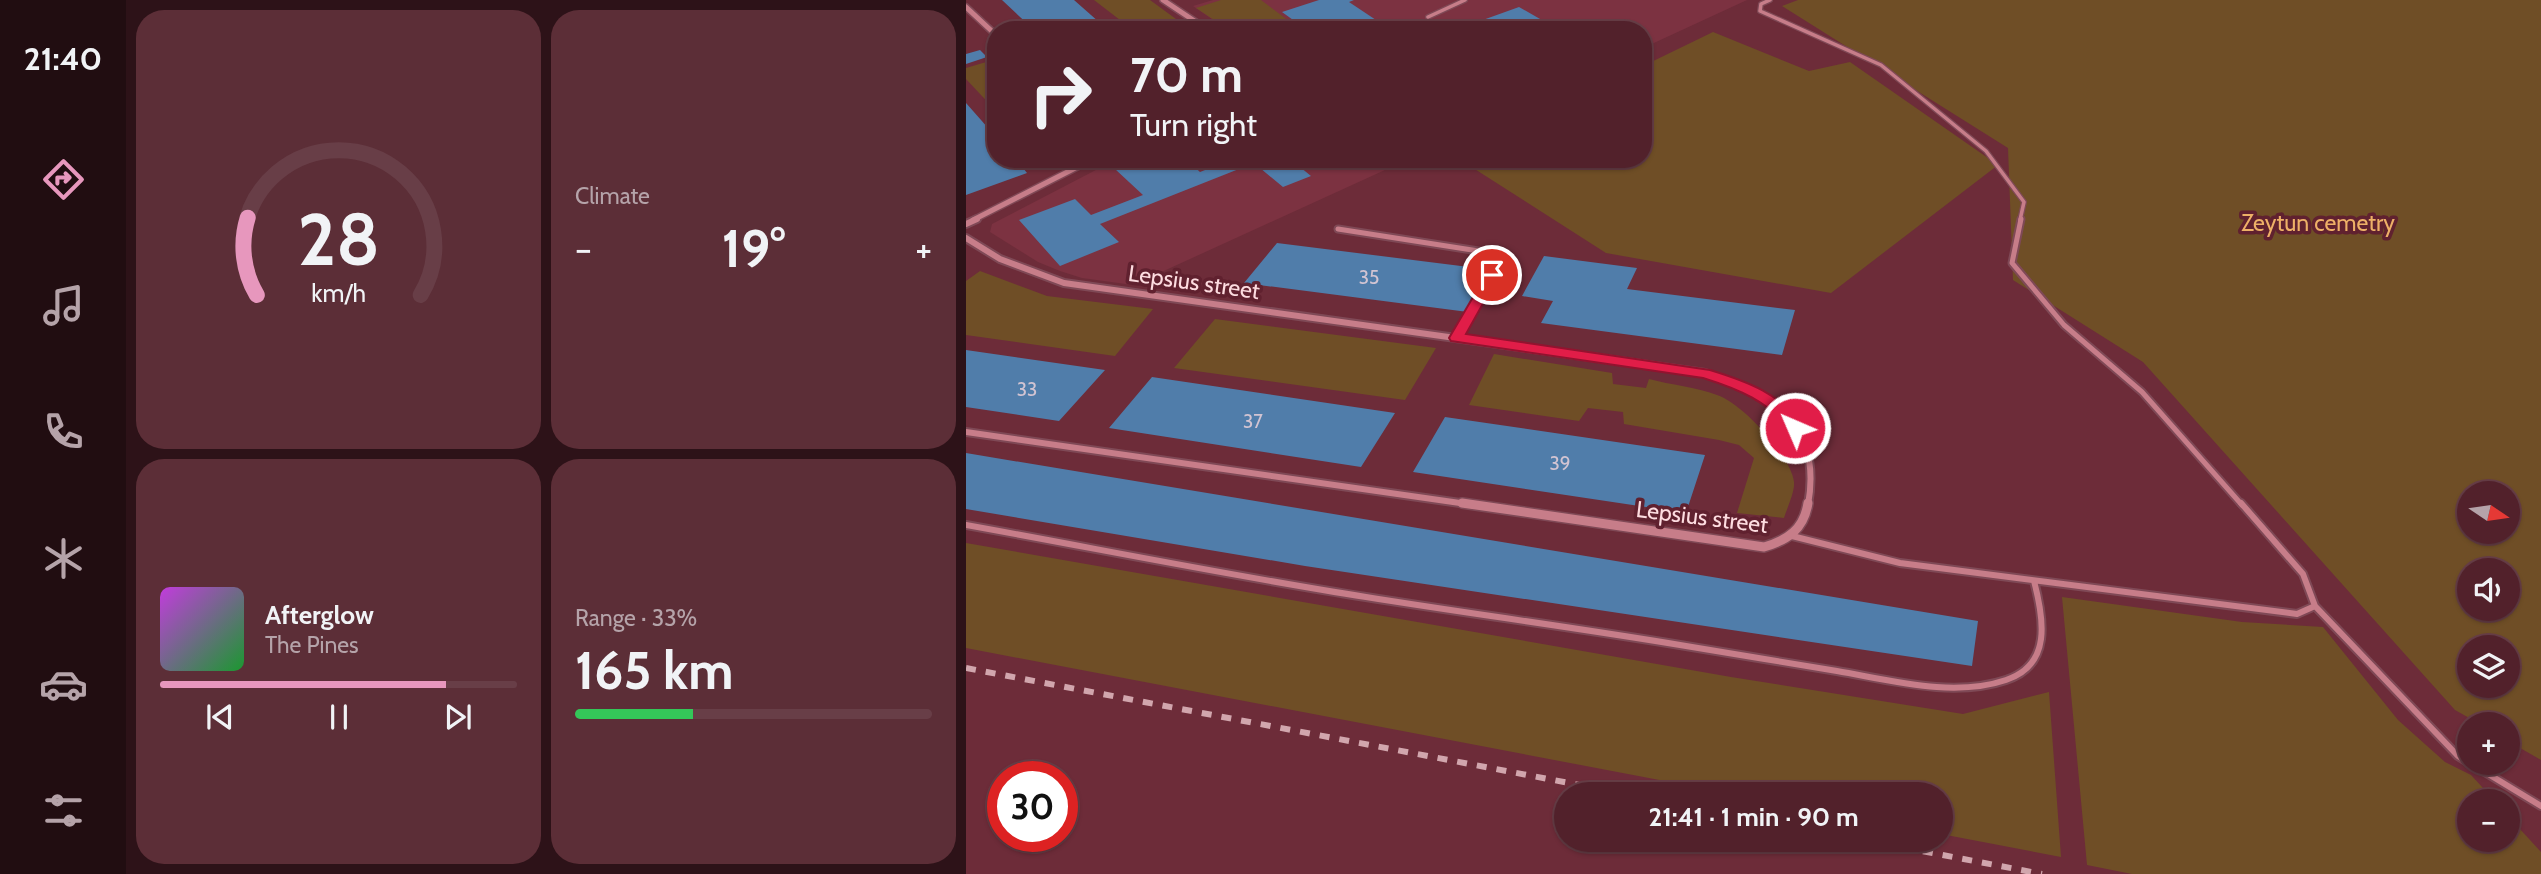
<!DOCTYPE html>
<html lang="en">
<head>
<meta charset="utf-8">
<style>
  body { margin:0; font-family:Cabin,sans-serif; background:#5c2e37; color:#f1f3f6; height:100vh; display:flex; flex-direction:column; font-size:26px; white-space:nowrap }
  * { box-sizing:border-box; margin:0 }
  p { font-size:23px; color:#b5a3a9 }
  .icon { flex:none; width:38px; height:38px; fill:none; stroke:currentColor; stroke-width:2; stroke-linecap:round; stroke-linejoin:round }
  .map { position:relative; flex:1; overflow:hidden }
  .panel { display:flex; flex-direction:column; gap:10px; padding:10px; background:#2d1218; width:840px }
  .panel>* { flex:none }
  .top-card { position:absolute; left:21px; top:21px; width:665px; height:147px; border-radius:28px; box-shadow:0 2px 5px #0004,0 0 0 2px #683e47; background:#52212b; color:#f1f3f6; overflow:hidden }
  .needle { width:46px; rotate:103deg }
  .tools { position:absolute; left:1491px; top:481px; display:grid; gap:14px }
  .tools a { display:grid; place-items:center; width:63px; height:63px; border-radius:50%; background:#52212b; box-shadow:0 2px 5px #0004,0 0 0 2px #683e47; font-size:35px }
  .speed { position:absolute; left:21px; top:761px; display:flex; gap:14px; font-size:35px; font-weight:700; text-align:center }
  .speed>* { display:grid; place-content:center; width:91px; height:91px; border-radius:50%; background:#52212b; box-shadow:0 2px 5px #0004,0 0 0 2px #683e47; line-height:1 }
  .speed .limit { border:10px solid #d22; background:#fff; color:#111 }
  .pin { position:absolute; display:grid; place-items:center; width:60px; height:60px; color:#fff; margin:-30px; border:4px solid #fff; border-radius:50%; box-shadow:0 2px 7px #0007 }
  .me { position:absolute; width:77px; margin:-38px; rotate:315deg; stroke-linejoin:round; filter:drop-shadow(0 0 5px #0008) }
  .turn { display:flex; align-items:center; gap:24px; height:147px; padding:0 28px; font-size:32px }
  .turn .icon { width:91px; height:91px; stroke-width:2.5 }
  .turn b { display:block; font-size:49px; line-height:60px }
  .big { font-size:52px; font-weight:700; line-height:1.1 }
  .panel .widget { flex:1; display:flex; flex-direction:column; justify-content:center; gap:10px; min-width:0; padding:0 24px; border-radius:28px; background:#5c2e37 }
  .panel .dial { align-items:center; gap:0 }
  .dial svg { height:182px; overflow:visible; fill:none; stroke:#683e47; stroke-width:7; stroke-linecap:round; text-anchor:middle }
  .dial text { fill:#f1f3f6; stroke:none }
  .song { display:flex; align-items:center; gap:21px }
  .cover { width:84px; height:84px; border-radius:10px; background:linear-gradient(135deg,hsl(290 70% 55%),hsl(130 70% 35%)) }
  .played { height:7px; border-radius:4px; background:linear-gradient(90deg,#e797bd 80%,#683e47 80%) }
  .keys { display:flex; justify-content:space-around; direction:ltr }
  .heat { display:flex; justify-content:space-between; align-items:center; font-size:38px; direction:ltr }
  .charge { height:10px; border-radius:5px; background:linear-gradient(90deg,#34c759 33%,#683e47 0) }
  .panel .tiles { flex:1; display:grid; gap:10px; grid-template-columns:repeat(2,1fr) }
  .trip { position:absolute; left:588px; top:782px; width:399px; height:70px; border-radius:35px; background:#52212b; box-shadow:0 2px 5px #0004,0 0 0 2px #683e47; font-weight:700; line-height:70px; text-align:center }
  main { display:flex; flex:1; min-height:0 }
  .menu { display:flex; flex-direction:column; width:126px; justify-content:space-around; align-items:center; background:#210d11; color:#b5a3a9 }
  .menu .icon { width:49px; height:49px }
  .menu .on { color:#e797bd }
  .menu b { font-size:32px; color:#f1f3f6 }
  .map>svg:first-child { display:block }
  .built { fill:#7c3241 }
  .green { fill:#6f4e26; fill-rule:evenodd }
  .building { fill:#507daa }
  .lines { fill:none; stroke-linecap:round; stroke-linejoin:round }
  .service-far2-casing { stroke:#7f4956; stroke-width:6 }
  .service-far1-casing { stroke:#7f4956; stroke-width:9 }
  .service-casing { stroke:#7f4956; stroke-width:10 }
  .minor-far2-casing { stroke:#7f4956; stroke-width:8 }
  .minor-far1-casing { stroke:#7f4956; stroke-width:10 }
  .minor-casing { stroke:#7f4956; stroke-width:12 }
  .service-far2 { stroke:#c77d89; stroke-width:3.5 }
  .service-far1 { stroke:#c77d89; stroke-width:5 }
  .service { stroke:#c77d89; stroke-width:6 }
  .minor-far2 { stroke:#c77d89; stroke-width:5 }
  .minor-far1 { stroke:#c77d89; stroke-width:6 }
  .minor { stroke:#c77d89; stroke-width:9 }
  .rail { stroke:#d1a6ad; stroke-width:6; stroke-dasharray:10 10; stroke-linecap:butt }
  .route { fill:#e11d48; stroke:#92132f; stroke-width:2 }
  .labels { text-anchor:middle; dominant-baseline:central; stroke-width:7; stroke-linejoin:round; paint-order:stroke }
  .number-label { font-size:19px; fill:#d2c4d2 }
  .park-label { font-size:23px; fill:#eeb067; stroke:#60212f }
  .street-label { font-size:23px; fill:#fddce0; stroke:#60212f }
</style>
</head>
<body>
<main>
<nav class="menu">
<b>21:40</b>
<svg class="icon on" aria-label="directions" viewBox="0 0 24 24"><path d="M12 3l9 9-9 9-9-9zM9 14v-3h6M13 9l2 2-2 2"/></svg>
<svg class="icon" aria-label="music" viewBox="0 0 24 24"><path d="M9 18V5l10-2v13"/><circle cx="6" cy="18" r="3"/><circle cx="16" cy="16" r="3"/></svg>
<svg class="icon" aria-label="phone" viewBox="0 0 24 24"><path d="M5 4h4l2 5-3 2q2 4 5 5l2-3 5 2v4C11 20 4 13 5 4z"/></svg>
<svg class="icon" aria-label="climate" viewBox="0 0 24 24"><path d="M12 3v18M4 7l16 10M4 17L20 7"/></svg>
<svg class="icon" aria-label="car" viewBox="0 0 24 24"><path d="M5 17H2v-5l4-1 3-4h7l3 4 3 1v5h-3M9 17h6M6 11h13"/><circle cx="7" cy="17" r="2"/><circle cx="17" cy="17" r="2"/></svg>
<svg class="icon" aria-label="filters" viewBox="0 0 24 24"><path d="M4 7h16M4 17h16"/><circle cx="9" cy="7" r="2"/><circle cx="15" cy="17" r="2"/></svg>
</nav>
<section class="panel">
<div class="tiles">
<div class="widget dial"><svg viewBox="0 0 100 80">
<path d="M14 69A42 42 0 1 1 86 69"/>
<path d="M14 69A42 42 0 0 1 10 35" stroke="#e797bd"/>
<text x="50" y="56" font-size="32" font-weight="700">28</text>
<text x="50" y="72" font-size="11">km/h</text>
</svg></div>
<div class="widget"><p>Climate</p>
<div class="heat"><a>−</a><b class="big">19°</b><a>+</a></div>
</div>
<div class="widget">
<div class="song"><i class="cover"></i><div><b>Afterglow</b><p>The Pines</p></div></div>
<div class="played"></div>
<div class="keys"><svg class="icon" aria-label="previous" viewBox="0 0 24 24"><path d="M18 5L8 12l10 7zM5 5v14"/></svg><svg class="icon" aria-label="pause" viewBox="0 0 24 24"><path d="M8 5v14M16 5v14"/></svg><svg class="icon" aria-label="next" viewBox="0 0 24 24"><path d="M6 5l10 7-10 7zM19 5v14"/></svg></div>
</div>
<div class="widget"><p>Range · 33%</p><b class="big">165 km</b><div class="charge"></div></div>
</div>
</section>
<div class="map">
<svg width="1575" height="874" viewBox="0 0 1575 874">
  <rect width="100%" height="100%" fill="#6d2c39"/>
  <path class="built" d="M247 0H781L677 48V30H262L227 6Z
    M151 159H443L167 285 116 278 94 271 72 262 24 232 26 224Z"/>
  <path class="green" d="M128 0H184L225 30H167Z
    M255 0H295L335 30H263L230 8Z
    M832 0H1575V760L1542 741V724H1514L1489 710 1177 362 1047 280 1042 148 816 6ZM1503 494H1542V532H1503ZM1503 570H1542V609H1503ZM1503 648H1542V686H1503Z
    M747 32 843 71 884 62 1032 165 865 293 640 253 493 159H677V66Z
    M27 60 30 63V111L0 79V68Z
    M14 271 81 296 187 309 149 356 0 335V281Z
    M249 319 470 348 439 400 208 368Z
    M528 354 646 373 647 384 680 388 683 379C705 385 730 387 751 395 776 403 825 456 828 482 829 492 821 508 818 518L771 513 788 458 773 445 753 440 658 424 657 412 622 408 613 421 503 405Z
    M0 543 765 677 997 714 1083 692 1095 857 975 834V794H767L0 648Z
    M1096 597 1276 622 1357 627 1432 720 1479 762 1505 775 1529 801 1503 802V840H1542V816L1575 852V874H1166L1121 865Z"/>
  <path class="building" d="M36 0H108L142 30H68Z
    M353 0H388L383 2 425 30H341L316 12Z
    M553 7 581 23 564 30H489Z
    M14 50 21 57 0 64V54Z
    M0 103 30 137V159H50L61 173 0 195Z
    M175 159H220L234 172 267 159H353L334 167 345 176 317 187 288 163 134 224 153 242 94 266 53 220 109 199 125 215 177 195 149 169Z
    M311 243 527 270 502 312 278 283Z
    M578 256 671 268 661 289 829 310 816 355 575 323 587 301 556 296Z
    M0 350 139 370 93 421 0 407Z
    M186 377 429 413 395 467 143 428Z
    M479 417 739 455 720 513 447 472Z
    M0 453 1012 621 1006 666 339 566 0 509Z"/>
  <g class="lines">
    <defs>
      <path id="service-far2" d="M804 0 795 4 794 11 915 65 1020 151 1058 202 1054 220
        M462 17 499 0"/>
      <path id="service-far1" d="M1055 219 1046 263 1098 325 1176 392 1276 505
        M372 229 538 255 490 338"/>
      <path id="service" d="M1275 503 1337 574 1349 606 1492 756 1503 763
        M0 525C133 549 266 576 400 597 506 614 613 628 720 646 770 654 821 663 871 671 924 680 987 698 1040 680 1086 665 1078 619 1068 581
        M826 536 934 563 1331 614 1349 606
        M1504 763 1575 806"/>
      <path id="minor-far2" d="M197 0 242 30
        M0 7 30 35
        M7 220 127 159"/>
      <path id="minor-far1" d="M0 224 11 219
        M0 238 34 259 98 283 739 373C806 396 857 423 842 505
        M0 432 508 505"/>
      <path id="minor" d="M496 503 798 547C822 540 838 529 842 503"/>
    </defs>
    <use href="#service-far2" class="service-far2-casing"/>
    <use href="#service-far1" class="service-far1-casing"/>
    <use href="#service" class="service-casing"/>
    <use href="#minor-far2" class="minor-far2-casing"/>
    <use href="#minor-far1" class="minor-far1-casing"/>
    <use href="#minor" class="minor-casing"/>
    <use href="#service-far2" class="service-far2"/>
    <use href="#service-far1" class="service-far1"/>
    <use href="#service" class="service"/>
    <use href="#minor-far2" class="minor-far2"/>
    <use href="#minor-far1" class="minor-far1"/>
    <use href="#minor" class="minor"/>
    <path class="rail" d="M0 668 661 794
      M898 840 1076 874"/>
  </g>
  <path class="route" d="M526 271 533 275 500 334 744 370C780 381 817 394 837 428L835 432H824C806 402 769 388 737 378L485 341 483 338 520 275Z"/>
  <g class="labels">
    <g class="number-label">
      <text x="403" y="277">35</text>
      <text x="61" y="389">33</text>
      <text x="287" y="421">37</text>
      <text x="594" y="463">39</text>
    </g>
    <g class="park-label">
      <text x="1352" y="223">Zeytun cemetry</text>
    </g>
    <g class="street-label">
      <text transform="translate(228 282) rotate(8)">Lepsius street</text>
      <text transform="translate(736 517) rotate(7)">Lepsius street</text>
    </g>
  </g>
</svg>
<div class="tools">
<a><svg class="needle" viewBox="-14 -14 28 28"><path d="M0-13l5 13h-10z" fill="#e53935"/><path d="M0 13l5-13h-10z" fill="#b5a3a9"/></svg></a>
<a><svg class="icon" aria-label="sound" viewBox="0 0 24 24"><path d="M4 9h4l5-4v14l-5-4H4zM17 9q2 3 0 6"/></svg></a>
<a><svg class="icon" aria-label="layers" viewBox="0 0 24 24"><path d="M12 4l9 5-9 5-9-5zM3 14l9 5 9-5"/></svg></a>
<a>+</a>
<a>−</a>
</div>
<div class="speed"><div class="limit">30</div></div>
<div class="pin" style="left:526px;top:275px;background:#d93025"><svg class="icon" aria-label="arrive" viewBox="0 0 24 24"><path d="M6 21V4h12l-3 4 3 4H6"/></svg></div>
<svg class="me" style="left:829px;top:428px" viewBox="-20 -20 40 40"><circle r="17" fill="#e11d48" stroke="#fff" stroke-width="3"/><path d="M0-11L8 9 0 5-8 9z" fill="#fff"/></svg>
<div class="trip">21:41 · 1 min · 90 m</div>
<div class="top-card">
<div class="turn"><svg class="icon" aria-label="right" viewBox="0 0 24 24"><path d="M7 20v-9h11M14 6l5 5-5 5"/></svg><div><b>70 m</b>Turn right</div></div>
</div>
</div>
</main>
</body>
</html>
